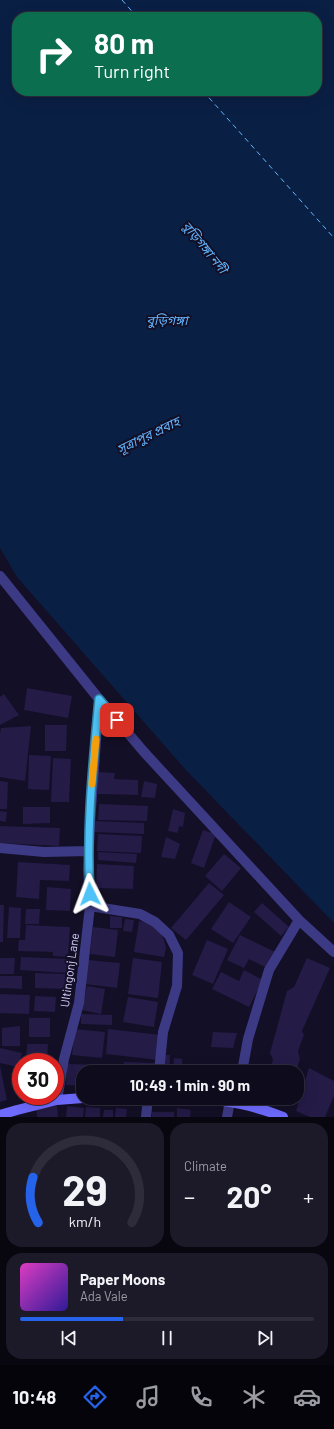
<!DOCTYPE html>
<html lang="en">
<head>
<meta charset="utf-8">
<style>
  body { margin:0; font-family:Barlow,"Noto Sans Bengali",sans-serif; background:#1c1929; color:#f1f3f6; height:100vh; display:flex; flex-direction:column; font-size:15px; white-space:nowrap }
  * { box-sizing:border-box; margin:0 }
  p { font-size:13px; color:#9b9ba3 }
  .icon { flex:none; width:22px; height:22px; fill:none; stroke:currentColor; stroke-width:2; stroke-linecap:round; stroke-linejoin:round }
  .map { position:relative; height:1117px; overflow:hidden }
  .drawer { display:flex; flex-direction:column; gap:6px; padding:6px; background:#08060f; flex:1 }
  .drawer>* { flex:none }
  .hud { position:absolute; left:12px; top:12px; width:310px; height:84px; border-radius:16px; box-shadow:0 4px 16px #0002,0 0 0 1px #2e2b3b; background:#0b6e4f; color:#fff; overflow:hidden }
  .speed { position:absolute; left:12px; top:1053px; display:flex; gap:8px; font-size:20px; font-weight:700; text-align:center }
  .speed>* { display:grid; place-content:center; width:52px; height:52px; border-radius:50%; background:#0e0b1c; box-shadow:0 4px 16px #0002,0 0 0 1px #2e2b3b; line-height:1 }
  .speed .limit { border:6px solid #d22; background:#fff; color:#111 }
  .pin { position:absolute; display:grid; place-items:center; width:34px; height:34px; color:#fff; margin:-17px; border-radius:8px; box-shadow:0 2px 6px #0006 }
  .me { position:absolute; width:44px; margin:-22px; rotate:357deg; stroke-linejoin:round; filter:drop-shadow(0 0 3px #0008) }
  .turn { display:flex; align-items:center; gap:14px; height:84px; padding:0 16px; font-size:18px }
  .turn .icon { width:52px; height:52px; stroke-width:2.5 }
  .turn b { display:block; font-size:28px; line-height:34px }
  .big { font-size:30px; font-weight:700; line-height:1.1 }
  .drawer .widget { flex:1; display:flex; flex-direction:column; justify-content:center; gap:6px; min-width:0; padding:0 14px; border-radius:16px; background:#1c1929 }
  .drawer .dial { align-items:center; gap:0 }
  .dial svg { height:104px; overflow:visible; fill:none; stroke:#2e2b3b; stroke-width:7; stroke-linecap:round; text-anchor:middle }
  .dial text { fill:#f1f3f6; stroke:none }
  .song { display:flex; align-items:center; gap:12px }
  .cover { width:48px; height:48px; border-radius:6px; background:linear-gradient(135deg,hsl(310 70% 55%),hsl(250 70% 35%)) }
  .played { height:4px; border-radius:2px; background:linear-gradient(90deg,#2563eb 35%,#2e2b3b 35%) }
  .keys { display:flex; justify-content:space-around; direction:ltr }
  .heat { display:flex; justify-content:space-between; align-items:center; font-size:22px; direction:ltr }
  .drawer .tiles { flex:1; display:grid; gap:6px; grid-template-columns:1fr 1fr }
  .widget:last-child { grid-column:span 2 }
  .trip { position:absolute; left:76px; top:1065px; width:228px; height:40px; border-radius:16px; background:#0e0b1c; box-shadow:0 4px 16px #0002,0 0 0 1px #2e2b3b; font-weight:700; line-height:40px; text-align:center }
  .tabs { display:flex; height:64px; justify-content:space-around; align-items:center; background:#06040b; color:#9b9ba3 }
  .tabs .icon { width:28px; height:28px }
  .tabs .selected { color:#2563eb }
  .tabs b { font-size:18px; color:#f1f3f6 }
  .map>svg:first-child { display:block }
  .water { fill:#0a1f44; fill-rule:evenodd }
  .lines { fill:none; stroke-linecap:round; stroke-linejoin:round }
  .ferry { stroke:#62b6ff; stroke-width:1; stroke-dasharray:5 4; stroke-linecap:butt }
  .building { fill:#241b47 }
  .street { stroke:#3d3a85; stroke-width:10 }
  .secondary { stroke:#6f6bff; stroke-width:10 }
  .route-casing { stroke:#337fa1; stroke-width:10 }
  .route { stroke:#4fc3f7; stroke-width:7 }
  .slow { stroke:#f59e0b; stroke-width:7 }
  .labels { text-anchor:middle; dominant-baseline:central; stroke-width:4; stroke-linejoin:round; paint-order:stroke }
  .street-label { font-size:12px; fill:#d9d4ff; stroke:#130f26 }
  .water-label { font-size:13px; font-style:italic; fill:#62b6ff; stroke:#130f26 }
</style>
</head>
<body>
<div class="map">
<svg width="334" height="1117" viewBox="0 0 334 1117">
  <rect width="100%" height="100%" fill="#130f26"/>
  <path class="water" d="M0 0H334V923L185 769 17 577 0 548ZM17 17H317V91H17Z"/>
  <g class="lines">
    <path class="ferry" d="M122 0 137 17
      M203 91 334 238"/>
  </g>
  <path class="building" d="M27 688 72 696 68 718 24 710Z
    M4 694 19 715 0 725V697Z
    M45 725H67L66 751H45Z
    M31 726 25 781 0 777V734L1 728Z
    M29 755 51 756 49 790 28 789Z
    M53 758 71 759 69 802H51Z
    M98 772 115 773 114 779 138 780V795L98 794Z
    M0 781 8 782 7 809H0Z
    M144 781 157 784 155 798 141 797Z
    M99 804 148 806 147 821 98 820Z
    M23 807H50V823L23 824Z
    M173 809 185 813 183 827 179 826 178 833 168 831Z
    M0 811 7 812 6 822 0 821Z
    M94 821 144 823V834L93 832Z
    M0 826 60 828 59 846 0 843Z
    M203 830 216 834 204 868 191 863Z
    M98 834 142 836 141 853 97 851Z
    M166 837 180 844 175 859 161 857Z
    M98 852 137 854 136 863 98 860Z
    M224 854 241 868 222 891 205 876Z
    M18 862 70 865 69 881 40 880 39 899 16 897Z
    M97 864 134 866 133 889 96 888Z
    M209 883 224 895 186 940 171 928Z
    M47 887 71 889 70 911 46 910Z
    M229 902 251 917 233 943 211 929Z
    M262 903 289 927 281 936 254 912Z
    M0 905H4L3 942H0Z
    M9 907 21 908 20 938H7Z
    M26 909H40L39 924H25Z
    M110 916 122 917V928H110Z
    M125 919 134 920 132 932 123 931Z
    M139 921 151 923 161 933 164 940 166 948 164 957 134 952Z
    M26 925 70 927 68 957 53 956V952L18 951 19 940H25Z
    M93 927 118 930 115 957 90 954Z
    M240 935 275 952 267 968 249 959 244 968 227 960Z
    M207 940 228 949 213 984 192 975Z
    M21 957 68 959 67 973 20 970Z
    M0 958H15L14 974H0Z
    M133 958 162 962 158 998 128 994Z
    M307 958 330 968 302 1031 304 1035 298 1051 300 1059 297 1068 291 1065 288 1072H269L273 1060 270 1053 287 991 294 987Z
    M88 960 120 963 117 988 85 984Z
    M244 970 263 980 249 1007 212 989 221 972 239 981Z
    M35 973 65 974V989L35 988Z
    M0 976H22V989L0 988Z
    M87 986 105 989 101 1014 82 1010Z
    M0 994 30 995 29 1014 0 1013Z
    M35 996 56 997 55 1012 34 1011Z
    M128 997 158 1002 154 1027 123 1022Z
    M81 1014 112 1015V1025L81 1024Z
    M29 1018H50V1037H29Z
    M20 1026V1046H2V1028Z
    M75 1029 105 1032 102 1058 72 1055Z
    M108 1029 161 1035 158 1060 106 1054Z
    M213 1032 237 1033 233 1048 211 1047Z
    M27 1044H48L47 1062H26Z
    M0 1048 22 1053 18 1067 0 1063Z
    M162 1055H170L169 1072H161Z
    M174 1058 182 1059V1072H173Z
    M124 1062 155 1063V1072H124Z
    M67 1064 119 1065V1072H83V1086L66 1085Z
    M0 1066 7 1100 0 1102Z
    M212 1066 237 1067V1072H211Z
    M247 1066 267 1070V1072H245Z
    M309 1068 334 1081V1096L325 1117H310L296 1111Z
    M57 1106 58 1117H37L36 1107Z
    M67 1106 84 1108 83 1117H66Z
    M86 1107 100 1108V1117H85Z
    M116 1108 127 1109 126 1117H115Z
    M177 1108 191 1110 190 1117H177Z
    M104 1110H113V1117H103Z
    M152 1112H174V1117H152Z"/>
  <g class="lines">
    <path class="street" d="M0 576 99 699 144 752 299 920 334 952
      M0 848 44 852 89 851
      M90 906 140 914 155 922 169 935 178 953 177 986 163 1032 159 1072
      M242 1072 248 1039 269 970 299 920
      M57 1100 64 1059 79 1003 90 906 88 869 90 823 99 699
      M146 1117 148 1098
      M227 1117 230 1101"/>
    <path class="secondary" d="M197 1098C230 1101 253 1105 283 1117
      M0 1115 17 1110 57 1100 83 1098"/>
  </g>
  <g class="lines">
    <defs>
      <path id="route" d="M90 894C86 829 93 763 99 699L117 720"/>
    </defs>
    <use href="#route" class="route-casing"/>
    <use href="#route" class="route"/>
    <path class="slow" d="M92 784 96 739"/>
  </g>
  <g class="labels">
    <g class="street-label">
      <text transform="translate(69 970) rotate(-82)">Ultingonj Lane</text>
    </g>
    <g class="water-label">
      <text transform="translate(205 247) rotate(51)">বুড়িগঙ্গা নদী</text>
      <text x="167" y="320">বুড়িগঙ্গা</text>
      <text transform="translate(148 435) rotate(-26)">সূত্রাপুর প্রবাহ</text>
    </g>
  </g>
</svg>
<div class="speed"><div class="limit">30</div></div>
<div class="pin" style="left:117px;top:720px;background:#d93025"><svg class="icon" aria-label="arrive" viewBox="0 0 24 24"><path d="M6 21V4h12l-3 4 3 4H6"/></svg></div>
<svg class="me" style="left:90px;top:894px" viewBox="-20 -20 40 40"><path d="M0-17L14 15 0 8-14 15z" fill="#4fc3f7" stroke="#fff" stroke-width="4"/></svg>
<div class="trip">10:49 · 1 min · 90 m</div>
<div class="hud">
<div class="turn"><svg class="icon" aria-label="right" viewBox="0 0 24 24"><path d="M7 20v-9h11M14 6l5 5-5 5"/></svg><div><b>80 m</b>Turn right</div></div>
</div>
</div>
<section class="drawer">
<div class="tiles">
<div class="widget dial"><svg viewBox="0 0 100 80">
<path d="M14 69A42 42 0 1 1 86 69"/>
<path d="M14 69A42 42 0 0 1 10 34" stroke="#2563eb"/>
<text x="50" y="56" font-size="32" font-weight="700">29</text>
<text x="50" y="72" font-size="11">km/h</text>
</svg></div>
<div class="widget"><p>Climate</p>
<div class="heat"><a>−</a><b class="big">20°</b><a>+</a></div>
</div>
<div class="widget">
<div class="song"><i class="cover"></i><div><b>Paper Moons</b><p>Ada Vale</p></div></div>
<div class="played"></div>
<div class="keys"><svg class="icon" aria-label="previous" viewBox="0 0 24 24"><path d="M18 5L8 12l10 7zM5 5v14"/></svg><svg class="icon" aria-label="pause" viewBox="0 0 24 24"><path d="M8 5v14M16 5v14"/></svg><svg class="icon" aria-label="next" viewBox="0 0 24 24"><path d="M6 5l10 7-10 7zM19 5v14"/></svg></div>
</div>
</div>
</section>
<nav class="tabs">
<b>10:48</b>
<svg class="icon selected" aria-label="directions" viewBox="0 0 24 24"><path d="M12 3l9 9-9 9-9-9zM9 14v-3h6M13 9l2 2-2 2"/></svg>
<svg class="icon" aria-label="music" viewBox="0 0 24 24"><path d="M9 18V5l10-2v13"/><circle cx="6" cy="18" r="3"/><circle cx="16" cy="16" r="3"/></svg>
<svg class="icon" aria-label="phone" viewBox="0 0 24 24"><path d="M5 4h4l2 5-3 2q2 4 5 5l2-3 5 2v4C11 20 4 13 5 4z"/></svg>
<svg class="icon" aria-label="climate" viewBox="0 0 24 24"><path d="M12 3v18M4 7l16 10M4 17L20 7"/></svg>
<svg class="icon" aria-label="car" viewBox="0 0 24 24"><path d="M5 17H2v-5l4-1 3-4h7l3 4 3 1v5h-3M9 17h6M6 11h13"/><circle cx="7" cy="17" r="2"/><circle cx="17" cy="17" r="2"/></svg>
</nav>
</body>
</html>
